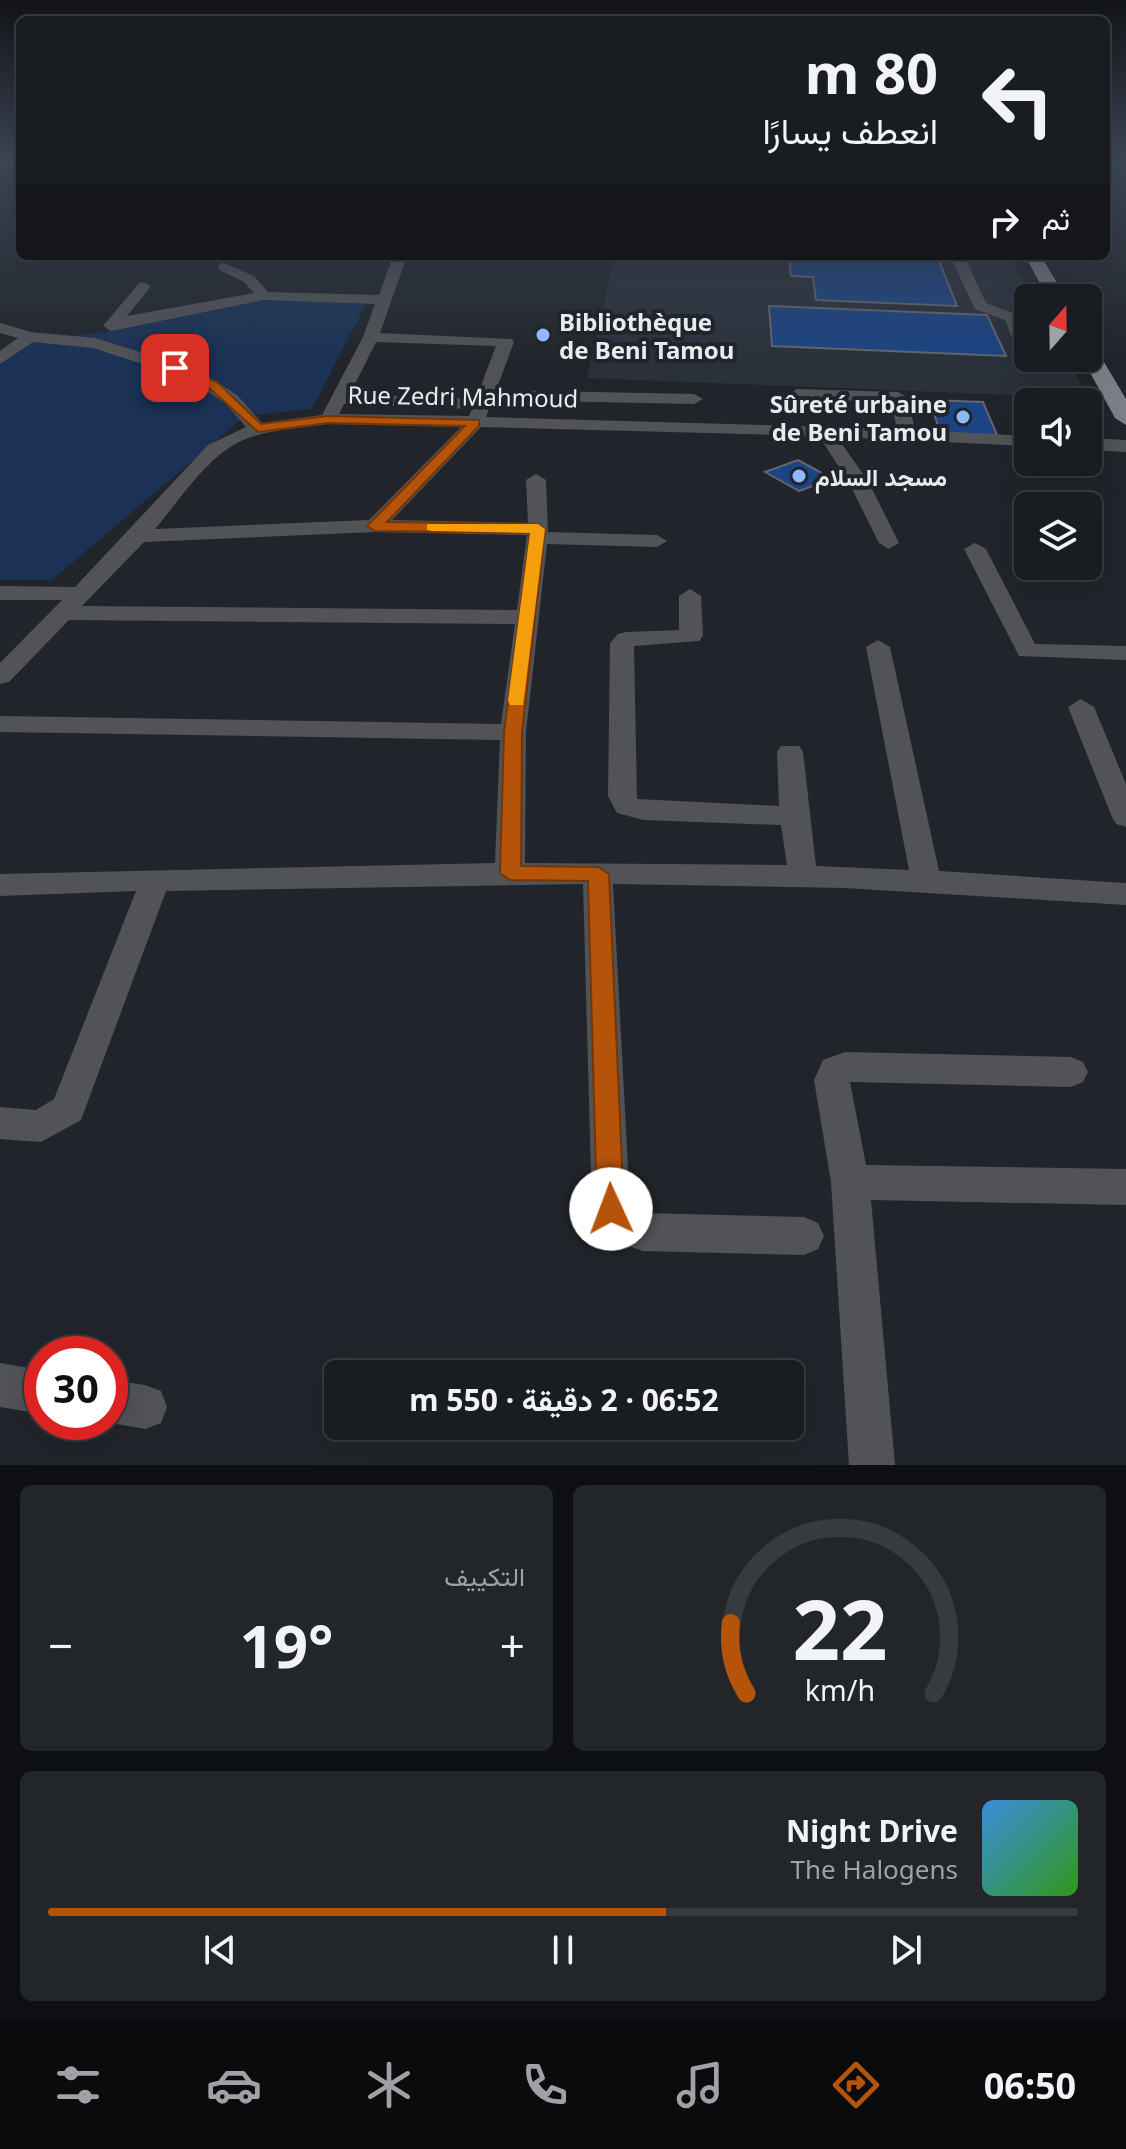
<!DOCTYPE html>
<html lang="ar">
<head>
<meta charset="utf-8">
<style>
  body { margin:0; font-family:"Noto Sans",Vazirmatn,sans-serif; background:#222529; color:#f1f3f6; direction:rtl; height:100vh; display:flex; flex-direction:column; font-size:30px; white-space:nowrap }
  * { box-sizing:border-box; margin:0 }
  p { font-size:26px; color:#9fa1a5 }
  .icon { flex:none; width:44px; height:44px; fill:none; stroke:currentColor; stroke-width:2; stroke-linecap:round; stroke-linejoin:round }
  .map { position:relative; height:1465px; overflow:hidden; direction:ltr }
  .sheet { display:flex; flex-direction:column; gap:20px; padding:20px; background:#0e0f12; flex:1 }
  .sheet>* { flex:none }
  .hud { position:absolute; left:16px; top:16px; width:1094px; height:244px; border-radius:12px; box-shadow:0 8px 32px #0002,0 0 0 2px #373a3e; direction:rtl; background:#191c20; color:#f1f3f6; overflow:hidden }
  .needle { width:52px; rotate:20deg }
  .fabs { position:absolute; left:1014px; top:284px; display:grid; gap:16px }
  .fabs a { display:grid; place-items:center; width:88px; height:88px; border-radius:12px; background:#191c20; box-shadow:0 8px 32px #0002,0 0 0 2px #373a3e; font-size:40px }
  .speed { position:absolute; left:24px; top:1336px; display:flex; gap:16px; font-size:40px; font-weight:700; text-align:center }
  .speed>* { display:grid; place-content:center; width:104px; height:104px; border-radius:50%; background:#191c20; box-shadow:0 8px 32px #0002,0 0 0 2px #373a3e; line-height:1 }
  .speed .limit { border:12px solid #d22; background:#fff; color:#111 }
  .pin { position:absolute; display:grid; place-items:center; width:68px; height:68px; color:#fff; margin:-34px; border-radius:16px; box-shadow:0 4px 12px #0006 }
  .me { position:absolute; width:88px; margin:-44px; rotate:358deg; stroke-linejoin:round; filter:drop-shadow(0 0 6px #0008) }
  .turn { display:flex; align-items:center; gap:28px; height:168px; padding:0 40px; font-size:36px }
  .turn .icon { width:104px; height:104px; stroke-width:2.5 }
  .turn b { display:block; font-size:56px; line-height:68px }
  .then { display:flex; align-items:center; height:76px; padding:0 40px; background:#0003; gap:16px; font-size:30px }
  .big { font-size:60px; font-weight:700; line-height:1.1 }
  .sheet .widget { flex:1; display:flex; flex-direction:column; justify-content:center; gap:12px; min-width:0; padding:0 28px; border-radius:12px; background:#222529 }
  .sheet .dial { align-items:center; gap:0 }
  .dial svg { height:208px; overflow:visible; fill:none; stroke:#373a3e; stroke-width:7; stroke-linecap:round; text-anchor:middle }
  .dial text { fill:#f1f3f6; stroke:none }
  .song { display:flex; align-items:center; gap:24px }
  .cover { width:96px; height:96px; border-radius:12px; background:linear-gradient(135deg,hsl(210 70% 55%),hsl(110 70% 35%)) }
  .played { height:8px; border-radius:4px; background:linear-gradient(90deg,#b45309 60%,#373a3e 60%) }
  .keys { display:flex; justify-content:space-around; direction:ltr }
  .heat { display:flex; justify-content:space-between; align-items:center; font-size:44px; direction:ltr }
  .sheet .tiles { flex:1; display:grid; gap:20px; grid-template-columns:1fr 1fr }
  .widget:last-child { grid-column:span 2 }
  .trip { position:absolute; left:324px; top:1360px; width:480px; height:80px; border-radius:12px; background:#191c20; box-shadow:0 8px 32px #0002,0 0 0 2px #373a3e; font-weight:700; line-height:80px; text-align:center; direction:rtl }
  .dock { display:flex; height:128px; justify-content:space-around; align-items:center; background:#0a0b0d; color:#9fa1a5 }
  .dock .icon { width:56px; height:56px }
  .dock .current { color:#b45309 }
  .dock b { font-size:36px; color:#f1f3f6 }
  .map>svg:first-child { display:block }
  .built { fill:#2a313b }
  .green { fill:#1b3256 }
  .building { fill:#1c4484; stroke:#62666d; stroke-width:2 }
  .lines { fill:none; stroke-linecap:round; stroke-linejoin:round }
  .minor { fill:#515356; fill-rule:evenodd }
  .major { fill:#7d8187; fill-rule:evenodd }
  .route { fill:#b45309; stroke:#753606; stroke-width:2 }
  .slow { fill:#f59e0b }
  .poi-dot { fill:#8eb9fd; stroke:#21252b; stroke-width:3 }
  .labels { text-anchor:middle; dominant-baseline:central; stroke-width:8; stroke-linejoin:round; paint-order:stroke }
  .far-poi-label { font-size:24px; font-weight:bold; fill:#e7eaee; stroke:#21252b; text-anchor:start }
  .far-street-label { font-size:24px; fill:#e7eaee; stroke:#21252b }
</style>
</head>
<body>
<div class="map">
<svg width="1126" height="1465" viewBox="0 0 1126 1465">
  <rect width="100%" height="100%" fill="#21252b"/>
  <path class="built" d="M615 256H1009L1033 298H1028V358H1066L1089 398 587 378Z"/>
  <path class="green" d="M306 299 366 304 312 409 245 416 52 580H0V363L30 341 106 332 137 322 238 302Z"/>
  <path class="building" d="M789 256H937L957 306 816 300 813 277 791 276Z
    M769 306 987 315 1006 356 772 346Z
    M930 400 983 402 997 435 940 433Z
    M798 460 833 479 799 491 765 472Z"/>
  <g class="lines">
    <path class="minor" d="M0 161H20V167H0Z
      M393 256H407L380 333 512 339 514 342 496 390 694 394 703 399 694 404 492 400 486 417 897 429 891 402 797 399 788 394 797 389 898 392 907 397 915 430 1028 436V446L837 437 868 481 899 543 889 549 879 543 848 481 819 436 481 427 392 520 528 523 526 480 536 474 546 480 548 532 657 535 667 541 657 547 547 544 526 732 525 863 787 865 781 825 644 820 617 813 608 796 610 643 618 634 626 632 679 630V596L690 589 701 596 703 636 699 641 634 646 637 799 779 806 777 752 781 746H799L803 752 816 866 909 870 866 647 878 640 890 647 939 871 1126 883V905L845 888 613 884 630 1206 643 1213 804 1217 818 1223 824 1236 818 1249 804 1255 643 1251 606 1238 592 1209 583 884 166 891 81 1120 41 1142 0 1139V1107L36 1110 54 1099 136 891 0 896V874L495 863 500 740 0 732V716L501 724 515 624 69 620 9 682 0 684V663L62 600H0V586L75 587 208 445 246 427 225 403 186 378 93 348 33 342 0 364V351L18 338 0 333V323L31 332 95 338 198 370 237 395 262 423 322 415 363 337 375 304 264 300 111 331 103 326 139 283 144 282 151 286 127 316 254 293 244 282 219 270V264L224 263 254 276 268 292 379 295ZM376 342 496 346 476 399 350 394ZM344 404 472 409 469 416 339 414ZM328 424 461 427 369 520 155 529C179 501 204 461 237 443 263 429 299 429 328 424ZM375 532 527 535 517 610 82 606 144 542Z
      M950 256H964L986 303 1016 314 1028 340V358H1036L1037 369 1023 366 1005 320 975 309Z
      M1088 438 1126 440V452L1088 450Z
      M975 543 986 549 1035 644 1126 646V660L1019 656 964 549Z
      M1081 699 1094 707 1126 784V827L1116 824 1112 817 1068 707Z
      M845 1052 1071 1057 1083 1062 1088 1072 1083 1082 1071 1087 850 1082 866 1165 1126 1169V1205L871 1200 895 1465H849L831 1182 814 1080 823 1060Z
      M0 1363 42 1370V1414L0 1407Z
      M110 1380 145 1385 161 1391 167 1407 161 1423 145 1429 105 1422H110Z"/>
    <path class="major" d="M1025 256H1041L1066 298H1048Z
      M1088 345 1095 347 1126 399V425L1115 418 1082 358H1088Z"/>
  </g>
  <linearGradient id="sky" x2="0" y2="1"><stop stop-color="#121418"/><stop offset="0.44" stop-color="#3d4655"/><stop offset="1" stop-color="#3d4655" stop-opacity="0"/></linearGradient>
  <rect width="1126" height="363" fill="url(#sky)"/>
  <path class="route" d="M175 365 217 382 261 424 328 416 479 420V426L387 522 538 524 545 529 522 732 521 866 598 867 609 874 624 1209 620 1218 611 1222 601 1218 597 1209 588 881 510 880 500 873 504 732 530 533 375 531 367 526 465 426 328 423 258 432 208 387 171 370Z"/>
  <path class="slow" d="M427 524H538L545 529 523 705H510L508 701 530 533 432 531 427 530Z"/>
  <g class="poi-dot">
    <circle cx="543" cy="335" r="8"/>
    <circle cx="963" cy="417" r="8"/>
    <circle cx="799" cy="476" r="8"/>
  </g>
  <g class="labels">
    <g class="far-poi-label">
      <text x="559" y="321">Bibliothèque<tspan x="559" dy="28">de Beni Tamou</tspan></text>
      <text x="947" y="403" text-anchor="end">Sûreté urbaine<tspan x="947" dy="28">de Beni Tamou</tspan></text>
      <text x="815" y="476">مسجد السلام</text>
    </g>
    <g class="far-street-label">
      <text transform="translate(463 396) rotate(1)">Rue Zedri Mahmoud</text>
    </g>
  </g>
</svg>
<div class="fabs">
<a><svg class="needle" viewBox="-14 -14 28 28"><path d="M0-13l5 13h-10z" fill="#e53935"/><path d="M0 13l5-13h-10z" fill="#9fa1a5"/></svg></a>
<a><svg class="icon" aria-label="sound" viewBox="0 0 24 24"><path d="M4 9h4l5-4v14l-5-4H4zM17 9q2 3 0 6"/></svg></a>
<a><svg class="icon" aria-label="layers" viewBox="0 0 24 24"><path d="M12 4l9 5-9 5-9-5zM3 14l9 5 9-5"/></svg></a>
</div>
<div class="speed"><div class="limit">30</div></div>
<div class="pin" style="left:175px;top:368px;background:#d93025"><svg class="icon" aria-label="arrive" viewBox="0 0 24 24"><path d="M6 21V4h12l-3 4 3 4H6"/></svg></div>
<svg class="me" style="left:611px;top:1209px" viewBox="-20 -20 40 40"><circle r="19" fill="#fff"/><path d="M0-13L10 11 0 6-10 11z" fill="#b45309"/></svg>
<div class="trip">06:52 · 2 دقيقة · 550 m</div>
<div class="hud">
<div class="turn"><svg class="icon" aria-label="left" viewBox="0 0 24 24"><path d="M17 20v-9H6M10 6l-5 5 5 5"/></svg><div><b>80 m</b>انعطف يسارًا</div></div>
<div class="then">ثم<svg class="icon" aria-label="right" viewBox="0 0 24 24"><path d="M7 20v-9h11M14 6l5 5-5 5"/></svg></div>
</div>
</div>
<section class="sheet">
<div class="tiles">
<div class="widget dial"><svg viewBox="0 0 100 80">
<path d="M14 69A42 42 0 1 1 86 69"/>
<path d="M14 69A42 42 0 0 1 8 42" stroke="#b45309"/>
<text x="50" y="56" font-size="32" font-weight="700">22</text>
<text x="50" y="72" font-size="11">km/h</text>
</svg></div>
<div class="widget"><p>التكييف</p>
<div class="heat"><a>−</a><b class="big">19°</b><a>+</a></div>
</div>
<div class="widget">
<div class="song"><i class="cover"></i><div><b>Night Drive</b><p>The Halogens</p></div></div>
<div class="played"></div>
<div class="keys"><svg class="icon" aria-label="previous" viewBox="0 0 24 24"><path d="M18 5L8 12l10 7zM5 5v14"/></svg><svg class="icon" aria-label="pause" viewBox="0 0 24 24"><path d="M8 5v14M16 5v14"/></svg><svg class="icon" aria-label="next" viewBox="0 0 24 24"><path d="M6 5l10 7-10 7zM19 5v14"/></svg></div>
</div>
</div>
</section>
<nav class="dock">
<b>06:50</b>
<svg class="icon current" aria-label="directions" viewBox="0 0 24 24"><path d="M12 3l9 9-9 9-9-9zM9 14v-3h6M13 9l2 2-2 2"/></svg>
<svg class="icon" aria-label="music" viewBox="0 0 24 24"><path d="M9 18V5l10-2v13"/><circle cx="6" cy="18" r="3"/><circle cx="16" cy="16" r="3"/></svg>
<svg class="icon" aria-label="phone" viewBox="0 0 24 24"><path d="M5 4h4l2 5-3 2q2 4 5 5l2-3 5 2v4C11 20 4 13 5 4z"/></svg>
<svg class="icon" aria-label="climate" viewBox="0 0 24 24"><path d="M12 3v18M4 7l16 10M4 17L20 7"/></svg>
<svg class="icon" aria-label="car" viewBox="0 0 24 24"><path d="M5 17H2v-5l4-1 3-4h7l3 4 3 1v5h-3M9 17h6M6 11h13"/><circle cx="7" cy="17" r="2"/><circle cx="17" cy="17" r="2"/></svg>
<svg class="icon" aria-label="filters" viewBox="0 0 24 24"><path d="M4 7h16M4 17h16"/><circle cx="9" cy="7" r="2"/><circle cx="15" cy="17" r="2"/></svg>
</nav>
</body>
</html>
